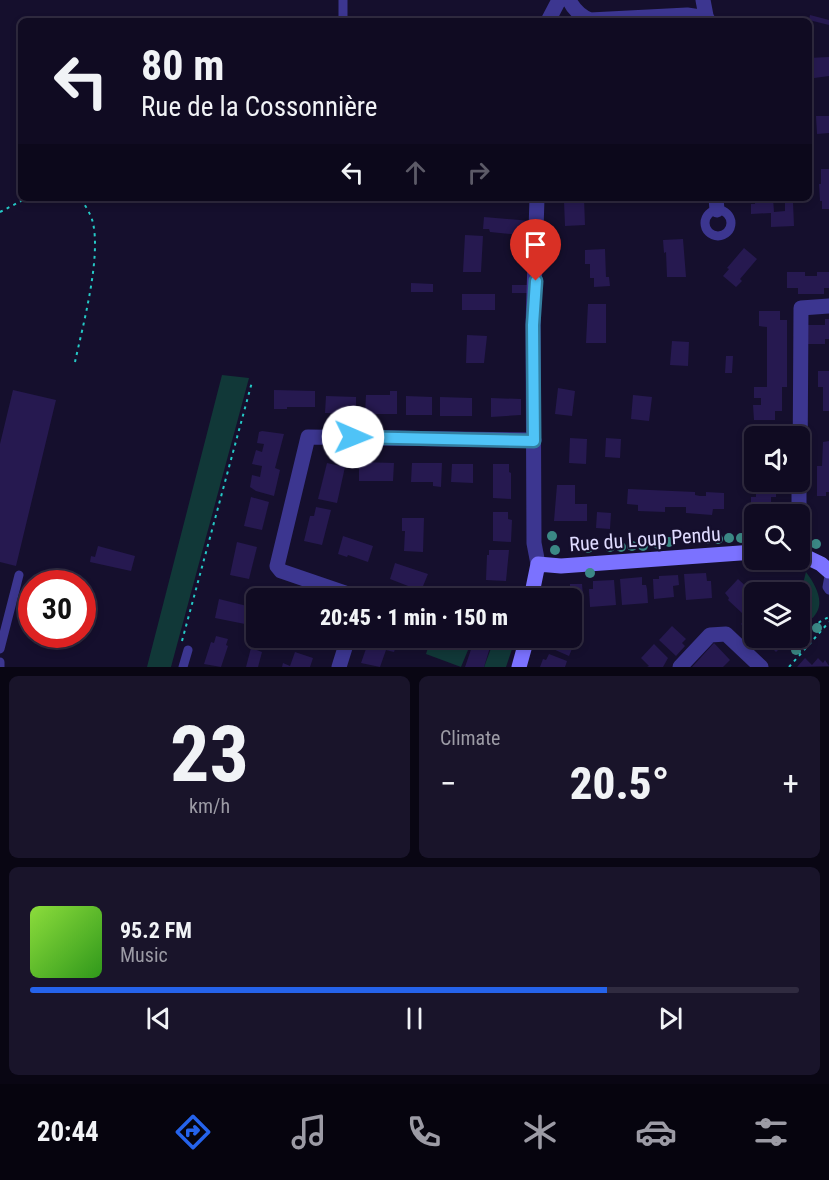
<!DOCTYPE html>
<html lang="en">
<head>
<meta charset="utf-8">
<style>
  body { margin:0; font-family:"Roboto Condensed",sans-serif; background:#19142a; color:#f1f3f6; height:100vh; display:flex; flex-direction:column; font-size:22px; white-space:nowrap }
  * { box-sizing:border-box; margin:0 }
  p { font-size:20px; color:#9c9ba5 }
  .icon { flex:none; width:33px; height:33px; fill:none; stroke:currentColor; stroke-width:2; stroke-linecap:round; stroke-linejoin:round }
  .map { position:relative; height:667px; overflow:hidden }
  .panel { display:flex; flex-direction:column; gap:9px; padding:9px; background:#090613; flex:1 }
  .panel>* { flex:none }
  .top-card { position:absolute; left:18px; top:18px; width:794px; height:183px; border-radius:9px; box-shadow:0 3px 9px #0003,0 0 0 2px #302b40; background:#100b22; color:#f1f3f6; overflow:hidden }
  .tools { position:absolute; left:744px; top:426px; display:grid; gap:12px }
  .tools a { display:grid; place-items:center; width:66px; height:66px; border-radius:9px; background:#100b22; box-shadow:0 3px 9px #0003,0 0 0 2px #302b40; font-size:30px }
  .speed { position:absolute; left:18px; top:570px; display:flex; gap:12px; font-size:30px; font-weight:700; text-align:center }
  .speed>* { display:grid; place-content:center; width:78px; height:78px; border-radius:50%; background:#100b22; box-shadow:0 3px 9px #0003,0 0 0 2px #302b40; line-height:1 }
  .speed .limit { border:9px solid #d22; background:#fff; color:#111 }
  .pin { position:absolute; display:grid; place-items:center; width:51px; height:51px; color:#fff; margin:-62px -26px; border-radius:50% 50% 50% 0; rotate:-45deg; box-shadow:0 0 6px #0007 }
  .pin .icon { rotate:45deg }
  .me { position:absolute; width:66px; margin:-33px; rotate:91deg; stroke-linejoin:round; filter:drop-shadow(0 0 4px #0008) }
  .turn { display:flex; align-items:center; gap:21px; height:126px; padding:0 24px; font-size:27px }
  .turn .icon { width:78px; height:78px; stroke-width:2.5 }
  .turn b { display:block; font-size:42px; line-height:51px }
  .lanes { display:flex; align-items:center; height:57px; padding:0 24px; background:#0003; justify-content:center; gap:30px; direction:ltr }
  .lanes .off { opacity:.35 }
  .big { font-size:45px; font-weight:800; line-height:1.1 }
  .panel .card { flex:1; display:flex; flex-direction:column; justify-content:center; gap:9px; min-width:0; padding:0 21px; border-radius:9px; background:#19142a }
  .panel .dial { align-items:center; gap:0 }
  .dial b { font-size:78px; line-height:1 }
  .song { display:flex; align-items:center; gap:18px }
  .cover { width:72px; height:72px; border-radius:9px; background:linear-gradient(135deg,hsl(90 70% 55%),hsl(110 70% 35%)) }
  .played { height:6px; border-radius:3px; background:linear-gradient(90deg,#2563eb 75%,#302b40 75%) }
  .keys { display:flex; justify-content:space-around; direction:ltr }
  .heat { display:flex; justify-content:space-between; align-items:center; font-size:33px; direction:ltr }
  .panel .tiles { flex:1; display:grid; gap:9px; grid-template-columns:1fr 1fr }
  .card:last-child { grid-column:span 2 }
  .trip { position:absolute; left:246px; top:588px; width:336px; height:60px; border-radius:9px; background:#100b22; box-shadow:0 3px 9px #0003,0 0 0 2px #302b40; font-weight:800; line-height:60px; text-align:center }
  .tab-bar { display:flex; height:96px; justify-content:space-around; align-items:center; background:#06040e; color:#9c9ba5 }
  .tab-bar .icon { width:42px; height:42px }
  .tab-bar .active { color:#2563eb }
  .tab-bar b { font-size:27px; color:#f1f3f6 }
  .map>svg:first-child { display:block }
  .green { fill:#113838 }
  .building { fill:#261950 }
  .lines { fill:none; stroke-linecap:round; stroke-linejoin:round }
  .path { stroke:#25c9c6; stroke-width:2; stroke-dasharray:3 4.5; stroke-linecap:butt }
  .lane { stroke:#3c3690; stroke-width:9 }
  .street { stroke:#3c3690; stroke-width:15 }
  .secondary { stroke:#7b72ff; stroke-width:15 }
  .tree { fill:#3b8885 }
  .route-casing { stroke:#337fa1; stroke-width:15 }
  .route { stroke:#4fc3f7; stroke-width:10 }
  .labels { text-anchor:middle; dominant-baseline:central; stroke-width:4.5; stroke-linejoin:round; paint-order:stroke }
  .street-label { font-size:20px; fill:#e0dbff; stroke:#150f2d }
</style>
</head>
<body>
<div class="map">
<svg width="829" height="667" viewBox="0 0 829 667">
  <rect width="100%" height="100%" fill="#150f2d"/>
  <path class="green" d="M222 375 249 378 171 667H147Z
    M806 572C817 587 828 607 809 621L800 595Z
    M448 588 523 589 522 598H445Z
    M431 638H473L461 667 426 654Z
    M476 638H507L504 646 512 649 506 667H484L493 643Z"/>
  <path class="building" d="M810 15 829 20V25L809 20Z
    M829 57V76L814 78V76H808V58Z
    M816 116H829V133L817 134Z
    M821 169H829V209H822V201H820L819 184H821Z
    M567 198H584L585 225 565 226 564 201 567 200Z
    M755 198H773L774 212 785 211V203L793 202 794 226 771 227V213L751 214V204H755Z
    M484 217 531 221V236L490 232 489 229H483Z
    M465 235 483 236 481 272H463Z
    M683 239 686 277H667L666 252 664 253 663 240Z
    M744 248 757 259 740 279 742 281 736 287 723 276 729 269 727 268Z
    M605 249 606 277H609L610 286 594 287V278H590V264H585V250Z
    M518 251 529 252 528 263H518Z
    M787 272H805V276H817V272H829V288H824V294H798V288H787Z
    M411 283 433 284V292H411Z
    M512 285H527V293H512Z
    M462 294H495V310H462Z
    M588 304H606V343H586Z
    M759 311H780V320H787V387H782V411H775V420H754L753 405H761V398H754V387H767V327L759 326Z
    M825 319H829V339H825V344H808V325H825Z
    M467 335 487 336 484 363H466Z
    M672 341 689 342 688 366 670 365Z
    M726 356H733L732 373H725Z
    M818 371H829V411H823V387H818Z
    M558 388 575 391 572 416 555 414Z
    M13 390 56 400 16 566 0 562V444Z
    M274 390 315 391V407H287V409H274Z
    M390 391H397V414H365L366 395H390Z
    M633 395 652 397 649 421 631 419Z
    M326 396 356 397V414L325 413Z
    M406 396 432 397V415H406Z
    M440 397 472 398V416H440Z
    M491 398 521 399V415L491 417Z
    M262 431 284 434 275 468 280 470 274 496 256 491 250 487 252 475 260 477 262 466 252 464 256 450 262 452 264 444 257 443 259 432Z
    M570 438 587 439 586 464 569 463Z
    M606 438 621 439 620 458 605 457Z
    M829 441V492H826V496H817V466H822L823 442Z
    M359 462 394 463 393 481H359Z
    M327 463 345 467 337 503 318 499Z
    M412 463H442L441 487 433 486V482H411Z
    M452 464H473V483L451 482Z
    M493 464H509V472L511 473V499L493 498Z
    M756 482H776V497H771V514H754V517H751V497H756Z
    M557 485H575V504H587V521H554Z
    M628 489 695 492V495L700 496H706V492L724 493V509H713L712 515 686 513V507H665V512L638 511V505L627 504Z
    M251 497 269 502 262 530 244 526Z
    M316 507 331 510 322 545 304 541 310 516H314Z
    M493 512H508V519L512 520 511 542 493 541Z
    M597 512 611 513 610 529 596 528Z
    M402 518H424L423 552 404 551 405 531H402Z
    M343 536 373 546 368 562 348 555 347 557 338 554Z
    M237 542 257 547 249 579 230 575Z
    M98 546 135 556 131 571 90 562 91 556 95 557Z
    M489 550H509L506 581 486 580 487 555H489Z
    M395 563 428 574 421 591 390 579Z
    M706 573 707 581H711L712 598 686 600 684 574Z
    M678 575 679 585 673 586 674 597 654 599 653 579H659V576Z
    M642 577V585H646L647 589 648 603 622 605 620 579Z
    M738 579 753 593 745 600 750 605 742 613 728 600 729 598 725 593Z
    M614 580 616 605 590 607 589 589H593V581Z
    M570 584H582L584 606 572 607V598H564L563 589H570Z
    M276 589 298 597 297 598H273Z
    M219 599 251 607V609L256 610 255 626 215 618Z
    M754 610V631L753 629 750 632 741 624Z
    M672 626 686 639 682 643 685 646 676 656 659 640Z
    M572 629 579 632 569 656 553 649 554 645 547 642 549 638H572Z
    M216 636 228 639 226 645 228 646 221 667 204 664 211 642 214 643Z
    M372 638H399L394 652 386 650 380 667 361 663 368 643 370 644Z
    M475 638 491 644 484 667H465Z
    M763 638H790L776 652 772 648 769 650 759 641Z
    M714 643 730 660 723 667H692Z
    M654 644 668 658 663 667H647L649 666 641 658Z
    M251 648 262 652 258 667H246Z
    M295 652 313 658 310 667H282L283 663 290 666Z
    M549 654 567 661 565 667H540L543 659 546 660Z
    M805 658 812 665 818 658 823 663 825 660 829 666 797 667Z"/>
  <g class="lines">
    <path class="path" d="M0 212 27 198
      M75 362C83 325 101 259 93 223 91 214 85 205 80 198
      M807 534 809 543
      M373 591 397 598
      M182 641 252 382
      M799 654C805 636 811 625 829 617
      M789 667 829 622"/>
    <path class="lane" d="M343 0V21
      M705 223a13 13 0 1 1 26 0a13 13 0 1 1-26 0Z
      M829 576 827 587 829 590
      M0 649 19 575
      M0 662V667
      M183 667 188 650"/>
    <path class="street" d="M569 0C574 10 580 16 590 20L687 15 707 18
      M703 0 707 21
      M548 21 559 0
      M537 198 533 325 534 543 538 564
      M716 198 717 210
      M800 474 801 308 829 306
      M799 514V482
      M360 598 281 571 277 566 308 437 534 440
      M339 667 348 638
      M680 667 710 635 726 634 761 667"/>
    <path class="secondary" d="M800 554 821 564 829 571
      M531 598 538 564 561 566 754 552
      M519 667 527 638"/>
  </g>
  <g class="tree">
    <circle cx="552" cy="536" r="5"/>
    <circle cx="729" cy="538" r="5"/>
    <circle cx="741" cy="538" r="5"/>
    <circle cx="707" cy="539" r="5"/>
    <circle cx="718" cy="539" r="5"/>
    <circle cx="669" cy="542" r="5"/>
    <circle cx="658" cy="544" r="5"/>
    <circle cx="816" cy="544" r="5"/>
    <circle cx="632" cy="546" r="5"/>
    <circle cx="643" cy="546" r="5"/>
    <circle cx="610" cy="547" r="5"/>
    <circle cx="621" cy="547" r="5"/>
    <circle cx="588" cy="548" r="5"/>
    <circle cx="555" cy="550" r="5"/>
    <circle cx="590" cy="573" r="5"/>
    <circle cx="817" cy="628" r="5"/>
    <circle cx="796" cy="650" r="5"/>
  </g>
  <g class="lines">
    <defs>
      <path id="route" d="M353 437 534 441 533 325 536 281"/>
    </defs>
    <use href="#route" class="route-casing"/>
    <use href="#route" class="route"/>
  </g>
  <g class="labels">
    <g class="street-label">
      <text transform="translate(645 539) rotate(-4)">Rue du Loup Pendu</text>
    </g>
  </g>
</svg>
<div class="tools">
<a><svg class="icon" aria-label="sound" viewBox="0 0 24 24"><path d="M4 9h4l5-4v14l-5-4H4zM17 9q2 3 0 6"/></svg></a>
<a><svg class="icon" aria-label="search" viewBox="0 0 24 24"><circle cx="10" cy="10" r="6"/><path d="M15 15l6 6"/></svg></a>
<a><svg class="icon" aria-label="layers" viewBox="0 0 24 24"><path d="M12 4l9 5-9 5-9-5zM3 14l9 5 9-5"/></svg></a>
</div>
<div class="speed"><div class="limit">30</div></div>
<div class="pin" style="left:536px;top:281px;background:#d93025"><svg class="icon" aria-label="arrive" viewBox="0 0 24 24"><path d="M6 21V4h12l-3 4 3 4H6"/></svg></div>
<svg class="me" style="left:353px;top:437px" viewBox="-20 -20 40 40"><circle r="19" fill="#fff"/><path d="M0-13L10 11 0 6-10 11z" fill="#4fc3f7"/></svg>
<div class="trip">20:45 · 1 min · 150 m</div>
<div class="top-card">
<div class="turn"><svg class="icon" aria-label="left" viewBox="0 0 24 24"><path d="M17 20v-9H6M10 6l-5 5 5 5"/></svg><div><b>80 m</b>Rue de la Cossonnière</div></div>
<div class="lanes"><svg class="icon" aria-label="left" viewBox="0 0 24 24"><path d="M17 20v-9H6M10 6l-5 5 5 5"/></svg><svg class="icon off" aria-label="ahead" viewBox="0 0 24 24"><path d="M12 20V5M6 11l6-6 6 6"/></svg><svg class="icon off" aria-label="right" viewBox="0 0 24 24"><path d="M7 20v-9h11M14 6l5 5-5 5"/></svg></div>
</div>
</div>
<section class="panel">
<div class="tiles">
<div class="card dial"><b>23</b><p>km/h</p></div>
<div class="card"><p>Climate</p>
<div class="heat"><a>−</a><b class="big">20.5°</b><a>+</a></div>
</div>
<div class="card">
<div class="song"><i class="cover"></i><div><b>95.2 FM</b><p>Music</p></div></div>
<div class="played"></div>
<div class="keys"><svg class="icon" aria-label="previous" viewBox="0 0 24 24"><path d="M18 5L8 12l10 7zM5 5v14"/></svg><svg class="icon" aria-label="pause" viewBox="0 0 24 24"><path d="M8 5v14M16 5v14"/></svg><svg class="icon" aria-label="next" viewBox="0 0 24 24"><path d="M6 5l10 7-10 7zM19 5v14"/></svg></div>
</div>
</div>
</section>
<nav class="tab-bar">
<b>20:44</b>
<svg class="icon active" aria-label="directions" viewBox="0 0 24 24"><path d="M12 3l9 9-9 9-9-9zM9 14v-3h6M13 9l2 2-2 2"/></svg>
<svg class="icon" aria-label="music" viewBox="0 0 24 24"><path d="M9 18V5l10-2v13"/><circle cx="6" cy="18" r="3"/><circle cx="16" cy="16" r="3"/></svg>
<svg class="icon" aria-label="phone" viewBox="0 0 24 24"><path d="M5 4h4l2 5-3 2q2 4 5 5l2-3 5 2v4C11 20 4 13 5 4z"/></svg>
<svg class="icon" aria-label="climate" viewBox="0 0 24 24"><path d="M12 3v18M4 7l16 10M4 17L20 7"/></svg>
<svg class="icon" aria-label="car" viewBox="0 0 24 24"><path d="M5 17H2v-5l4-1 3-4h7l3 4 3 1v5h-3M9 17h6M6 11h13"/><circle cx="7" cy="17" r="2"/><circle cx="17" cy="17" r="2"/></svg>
<svg class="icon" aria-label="filters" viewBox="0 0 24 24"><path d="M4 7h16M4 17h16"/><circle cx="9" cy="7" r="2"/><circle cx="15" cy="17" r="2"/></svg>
</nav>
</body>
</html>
